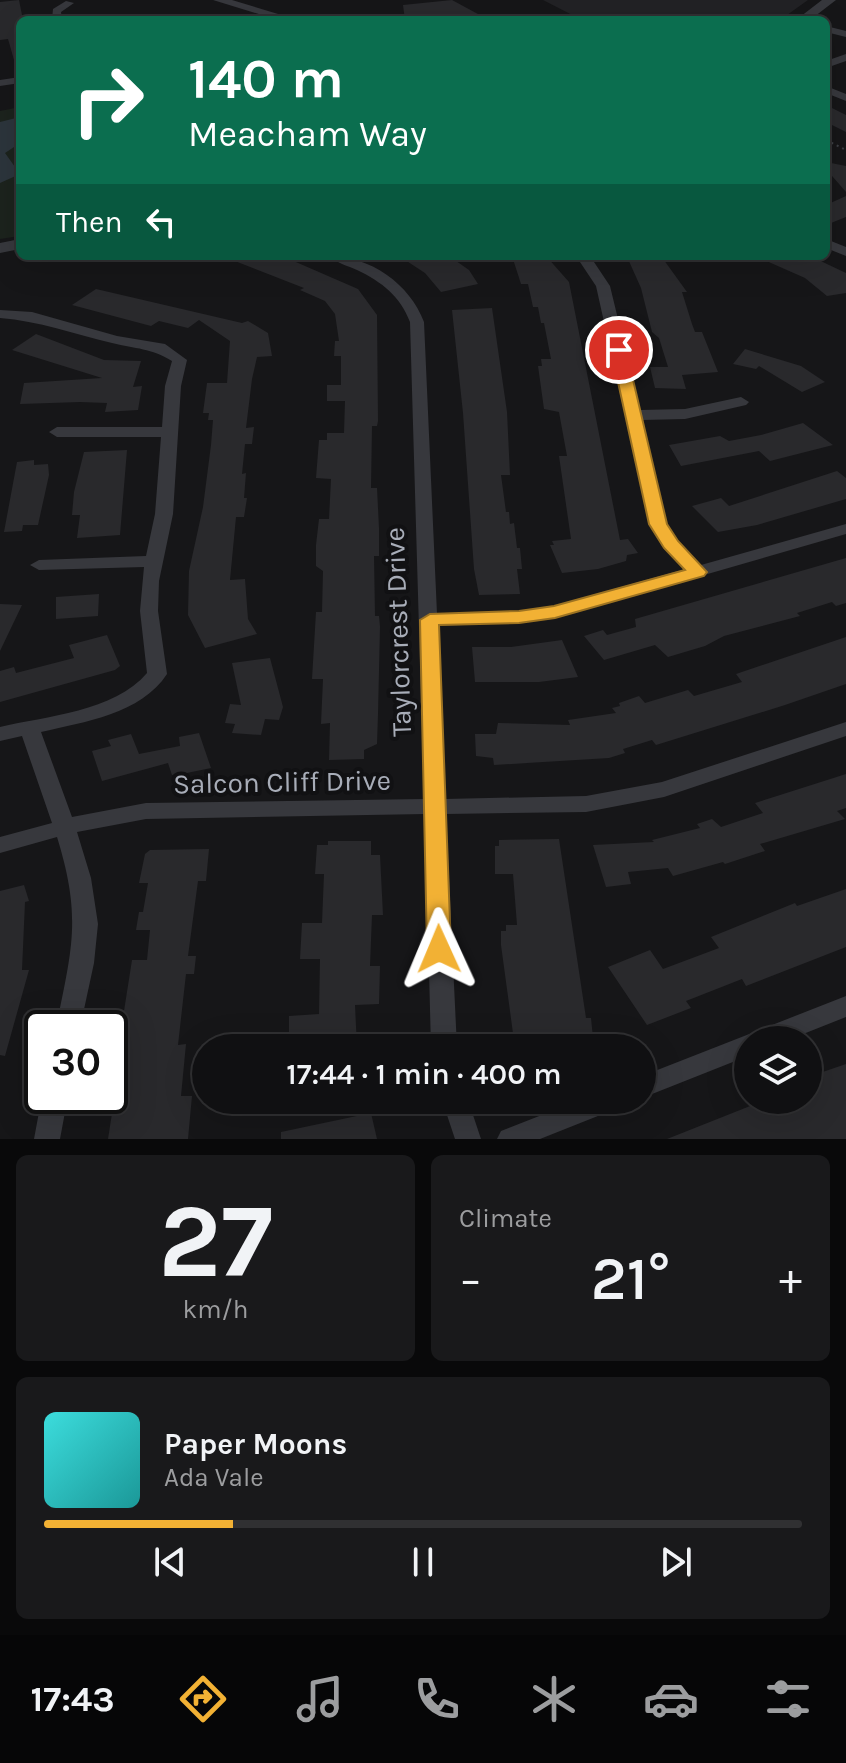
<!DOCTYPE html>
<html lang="en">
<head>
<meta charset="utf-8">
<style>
  body { margin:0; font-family:Karla,sans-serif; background:#19191b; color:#f1f3f6; height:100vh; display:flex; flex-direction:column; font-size:30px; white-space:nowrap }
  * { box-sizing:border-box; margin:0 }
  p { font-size:26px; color:#9c9d9f }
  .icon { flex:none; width:44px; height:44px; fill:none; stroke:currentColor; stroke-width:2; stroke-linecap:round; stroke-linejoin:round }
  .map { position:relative; height:1139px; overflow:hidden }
  .sheet { display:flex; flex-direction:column; gap:16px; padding:16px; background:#09090a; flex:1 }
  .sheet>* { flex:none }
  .banner { position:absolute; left:16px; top:16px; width:814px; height:244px; border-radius:12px; box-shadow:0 8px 32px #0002,0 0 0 2px #303032; background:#0b6e4f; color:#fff; overflow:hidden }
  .buttons { position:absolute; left:734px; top:1026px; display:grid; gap:16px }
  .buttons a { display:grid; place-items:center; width:88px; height:88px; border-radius:50%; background:#101012; box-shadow:0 8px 32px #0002,0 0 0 2px #303032; font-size:40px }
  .speed { position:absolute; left:24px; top:1010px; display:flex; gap:16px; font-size:40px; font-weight:700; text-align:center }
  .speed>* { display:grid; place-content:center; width:104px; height:104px; border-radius:50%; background:#101012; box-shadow:0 8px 32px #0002,0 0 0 2px #303032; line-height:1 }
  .speed .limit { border:4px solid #111; border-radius:12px; background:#fff; color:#111 }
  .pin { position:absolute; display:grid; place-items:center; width:68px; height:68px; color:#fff; margin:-34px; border:4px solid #fff; border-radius:50%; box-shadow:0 2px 8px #0007 }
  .me { position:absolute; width:88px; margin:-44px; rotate:359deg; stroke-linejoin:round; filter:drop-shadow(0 0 6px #0008) }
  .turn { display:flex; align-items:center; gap:28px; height:168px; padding:0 40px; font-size:36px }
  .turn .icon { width:104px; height:104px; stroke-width:2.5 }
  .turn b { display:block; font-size:56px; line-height:68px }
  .then { display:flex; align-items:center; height:76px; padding:0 40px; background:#0003; gap:16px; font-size:30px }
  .big { font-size:60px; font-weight:600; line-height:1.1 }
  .sheet .widget { flex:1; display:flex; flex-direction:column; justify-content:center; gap:12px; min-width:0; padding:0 28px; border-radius:12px; background:#19191b }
  .sheet .dial { align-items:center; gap:0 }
  .dial b { font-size:104px; line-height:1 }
  .song { display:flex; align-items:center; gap:24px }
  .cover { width:96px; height:96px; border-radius:12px; background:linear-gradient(135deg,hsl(180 70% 55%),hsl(180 70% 35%)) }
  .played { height:8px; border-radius:4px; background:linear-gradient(90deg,#f2b134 25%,#303032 25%) }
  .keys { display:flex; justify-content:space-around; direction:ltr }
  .heat { display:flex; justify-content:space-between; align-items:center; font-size:44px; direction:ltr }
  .sheet .tiles { flex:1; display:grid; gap:16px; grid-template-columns:1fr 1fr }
  .widget:last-child { grid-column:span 2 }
  .trip { position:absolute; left:192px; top:1034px; width:464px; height:80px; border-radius:40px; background:#101012; box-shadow:0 8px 32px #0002,0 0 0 2px #303032; font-weight:600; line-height:80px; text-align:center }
  .menu { display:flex; height:128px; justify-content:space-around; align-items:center; background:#060607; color:#9c9d9f }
  .menu .icon { width:56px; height:56px }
  .menu .current { color:#f2b134 }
  .menu b { font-size:36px; color:#f1f3f6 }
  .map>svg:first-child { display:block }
  .built { fill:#222225 }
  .green { fill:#1c231d }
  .water { fill:#2c353c }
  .building { fill:#29292c }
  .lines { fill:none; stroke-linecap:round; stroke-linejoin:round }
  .path { stroke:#3d3f44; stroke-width:2; stroke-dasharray:2 4; stroke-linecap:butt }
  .minor { fill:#37383d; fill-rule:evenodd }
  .tertiary { fill:#37383d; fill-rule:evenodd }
  .route { fill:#f2b134; stroke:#9d7322; stroke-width:2 }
  .labels { text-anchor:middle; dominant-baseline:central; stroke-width:8; stroke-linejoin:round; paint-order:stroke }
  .street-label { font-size:28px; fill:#a8adb8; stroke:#111113 }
</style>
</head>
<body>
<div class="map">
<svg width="846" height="1139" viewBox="0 0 846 1139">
  <rect width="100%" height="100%" fill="#161618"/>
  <path class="built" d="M543 0H808L780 20H582Z"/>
  <path class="green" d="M20 107V236L0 239V111Z"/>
  <path class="water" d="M20 117V143L5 153 20 174 0 183V122Z"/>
  <path class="building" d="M19 0 23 20H20V67H16L8 39 0 40V2Z
    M452 0 489 20H405L403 5Z
    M826 105 846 115V132L826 122Z
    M826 162 846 166V192L826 169Z
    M846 196V217L826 225V205Z
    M222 256H282L358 289 377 315 378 421 377 426H372L371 488H377L379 528V556H374L375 616H379L380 627 378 714 377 744 364 750V759L329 760 330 723 321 724 323 679H312L316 612H322L323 571 316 566V545L319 519H329L331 479 316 478 319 440H327V433H344L345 401H327V385H341V356H334L335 341H339L335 314 325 301 300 290 304 288Z
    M399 256H449L469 270 478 284 441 292 425 273Z
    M512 256H546L569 282 620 540 628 539 638 553 627 555 626 561 598 569 562 573 550 545H554L552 541 571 539 559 456H567L559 412 544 409 538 366H542L541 359H551L544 323H541L538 307H533L528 284H521Z
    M661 256 687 292H682L692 324 695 332H702L718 372 682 375 686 389 655 388 650 367H668L659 338 652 332 641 288 628 259Z
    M755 256H810L846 273V293L827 296 805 278Z
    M96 289 242 323 248 321 268 333 272 356 257 357 252 379 246 428 254 427 252 444H245L242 474 246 473 244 498H247L244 517H236L230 580 245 579 248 619 257 634 205 648 188 615 189 571 203 507 211 445 213 420H208L209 413H203L207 383H227L230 341 199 320 188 328 159 321 151 326 72 305Z
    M492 308 507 412 510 475H501L506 512H509L510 524 514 523 517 548H520L522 569H517L520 594 479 595 474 569 463 413 452 310Z
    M36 334 104 360 141 361 133 387 142 386 138 410 105 412 107 403 80 402 20 404 24 383 102 378 12 350Z
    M745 349 801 366 825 382 802 392 759 366 756 369 733 364Z
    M803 423 833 445 770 461 759 451 681 466 669 445 720 436 729 441 761 435Z
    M127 450 120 535 77 538 80 515H72L74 492 84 452Z
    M34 460V465L48 464 49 475 38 525H23L22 531 4 532 17 462Z
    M837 471 846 478V499L757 525 718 532 692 506 721 498 729 506Z
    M846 558V603L836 606 832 602 797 613 800 616 724 636 705 646 668 657 655 645 604 660 584 636 603 630 607 635 636 627 635 619Z
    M99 594 98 616 56 619V597Z
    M0 604 22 605 0 651Z
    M107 635 120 666 115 670 0 702V671L14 667 16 673 74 658 69 645Z
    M846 637V684L785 705 656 745 652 740 623 749 625 753 609 758 494 765 493 758 476 756 475 734H496L498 723 570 725 568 720 616 713 612 708 620 706 619 703 639 696 645 703 688 690 694 696 742 682 736 674Z
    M562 640 578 677 539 682H475L472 647H511Z
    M270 658 283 707 279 720 265 719 261 735 232 733 235 724 225 723 230 704 241 705 232 663Z
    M199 733 211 768 182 774 172 775 168 763 102 781 92 751 111 746 108 740 131 734 139 754 180 746 179 737Z
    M846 774V808L837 811 845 819 760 844 765 851 725 864 723 862 673 876 668 868 628 872 631 884 606 887 593 845 654 842 652 840 700 828 697 824 712 819 721 827 763 813 755 803Z
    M559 839 586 1018H591L594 1048H515L501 945V931H506V925H517L513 874H495V846H499V840Z
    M328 841H371V855H380L383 915H372L370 966H380L379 1004 355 1005 357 1048H289V1016L319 1014 320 959H300L302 923H322L324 874H315L317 845H328Z
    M209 849 206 881H198L188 956H196L194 974H186L178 1045 186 1044 181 1096H192L188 1139H108L118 1075H114L132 960H147L150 930H136L139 912H143L148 883H139L145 854 150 850Z
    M24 885 29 901 25 902 22 970H29L5 1056 0 1055V891Z
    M846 889V947L746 986 742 979 686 1001 691 1008 647 1025 608 967 650 950 663 969 719 948 711 937 795 903 797 906Z
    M846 1064V1139H667L765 1100H773L776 1105 787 1100H808V1077Z
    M371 1113 377 1139H281V1132Z"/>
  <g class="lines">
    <path class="path" d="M826 140 846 150"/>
    <path class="minor" d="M66 1 74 3 61 12 62 20H52L53 9Z
      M826 26 846 31V37L826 32Z
      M846 54V61L826 68V61Z
      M20 77V83L0 86V80Z
      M826 86 846 94V101L826 93Z
      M826 239 846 247V256L826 248Z
      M329 256C370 256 410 284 424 322L437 614 519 611 554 606 685 569 665 548 649 524 596 286 576 256H590L610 286 640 410 685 409 741 397 749 402 746 405 685 419 642 420 667 524 678 541 701 565 846 524V534L555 618 519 623 438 626 445 799 586 796 662 782 846 722V736L664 797 586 812 446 814 457 1048H431L425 814 146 819 77 832 91 878 98 924 94 963 80 1028H56C72 948 82 918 57 837L0 853V837L52 823 22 736 0 741V727C46 716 114 712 147 673L140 611 144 567 39 570 30 565 39 560 146 556 155 514 161 437H57L49 432 57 427H162L165 386 172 361C151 348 136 349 112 343 74 334 39 321 0 318V310L32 312 117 336 165 344 187 360 181 386 173 514 159 581 158 611 167 674C141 714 84 722 41 732L72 817 146 803 424 799 410 322C400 296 382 282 357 270 348 266 337 263 329 256Z
      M846 996V1017L788 1040H748V1056L642 1098V1076Z
      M42 1096H68L60 1139H34Z
      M442 1100H468L481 1139H455Z
      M580 1100H622L618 1108 540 1139H497L501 1131Z"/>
    <path class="tertiary" d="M213 0H232L298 20H278Z
      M822 0H836L810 20H796Z
      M20 239V249L0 253V243Z"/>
  </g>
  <path class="route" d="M619 345 626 350 667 524 678 541 707 572 704 576 555 618 519 623 439 625 451 949 448 955H431L427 949 420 620 430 614 519 611 554 606 685 570 664 548 649 524 611 350Z"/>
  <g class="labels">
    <g class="street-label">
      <text transform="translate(398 632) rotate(-92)">Taylorcrest Drive</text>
      <text transform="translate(282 782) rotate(-1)">Salcon Cliff Drive</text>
    </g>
  </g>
</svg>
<div class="buttons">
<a><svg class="icon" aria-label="layers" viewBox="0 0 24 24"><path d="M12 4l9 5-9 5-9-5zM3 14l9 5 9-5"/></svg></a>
</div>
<div class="speed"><div class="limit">30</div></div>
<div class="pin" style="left:619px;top:350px;background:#d93025"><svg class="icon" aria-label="arrive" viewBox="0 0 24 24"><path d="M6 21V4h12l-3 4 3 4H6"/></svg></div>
<svg class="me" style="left:439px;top:949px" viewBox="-20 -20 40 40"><path d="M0-17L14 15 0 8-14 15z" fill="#f2b134" stroke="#fff" stroke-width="4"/></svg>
<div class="trip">17:44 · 1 min · 400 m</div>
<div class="banner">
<div class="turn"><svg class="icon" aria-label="right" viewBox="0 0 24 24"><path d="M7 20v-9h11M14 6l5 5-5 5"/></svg><div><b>140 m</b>Meacham Way</div></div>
<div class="then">Then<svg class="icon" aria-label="left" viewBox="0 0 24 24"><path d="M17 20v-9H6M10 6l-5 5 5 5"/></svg></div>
</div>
</div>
<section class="sheet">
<div class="tiles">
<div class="widget dial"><b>27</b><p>km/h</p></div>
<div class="widget"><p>Climate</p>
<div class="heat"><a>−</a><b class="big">21°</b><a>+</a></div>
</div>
<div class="widget">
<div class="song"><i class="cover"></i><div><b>Paper Moons</b><p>Ada Vale</p></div></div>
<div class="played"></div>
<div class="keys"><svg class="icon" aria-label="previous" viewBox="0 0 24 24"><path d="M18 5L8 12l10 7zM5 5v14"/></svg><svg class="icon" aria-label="pause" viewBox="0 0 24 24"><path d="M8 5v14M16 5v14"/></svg><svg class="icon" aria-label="next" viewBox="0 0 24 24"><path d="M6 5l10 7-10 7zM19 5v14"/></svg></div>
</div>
</div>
</section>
<nav class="menu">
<b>17:43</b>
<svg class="icon current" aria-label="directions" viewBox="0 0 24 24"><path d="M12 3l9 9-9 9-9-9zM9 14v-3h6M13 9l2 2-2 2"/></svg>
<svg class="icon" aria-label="music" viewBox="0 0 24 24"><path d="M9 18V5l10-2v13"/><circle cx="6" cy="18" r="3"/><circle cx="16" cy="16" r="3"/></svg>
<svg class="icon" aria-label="phone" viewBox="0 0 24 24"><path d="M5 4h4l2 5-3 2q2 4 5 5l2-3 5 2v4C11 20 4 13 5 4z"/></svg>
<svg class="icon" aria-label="climate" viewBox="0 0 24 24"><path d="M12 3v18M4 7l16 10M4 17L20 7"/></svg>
<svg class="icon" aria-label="car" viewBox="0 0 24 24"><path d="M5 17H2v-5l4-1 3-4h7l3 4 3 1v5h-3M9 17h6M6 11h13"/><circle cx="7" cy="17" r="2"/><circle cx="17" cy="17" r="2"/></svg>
<svg class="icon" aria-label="filters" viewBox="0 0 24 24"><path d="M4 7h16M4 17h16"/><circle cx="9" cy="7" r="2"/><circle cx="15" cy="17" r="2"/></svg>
</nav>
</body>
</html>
